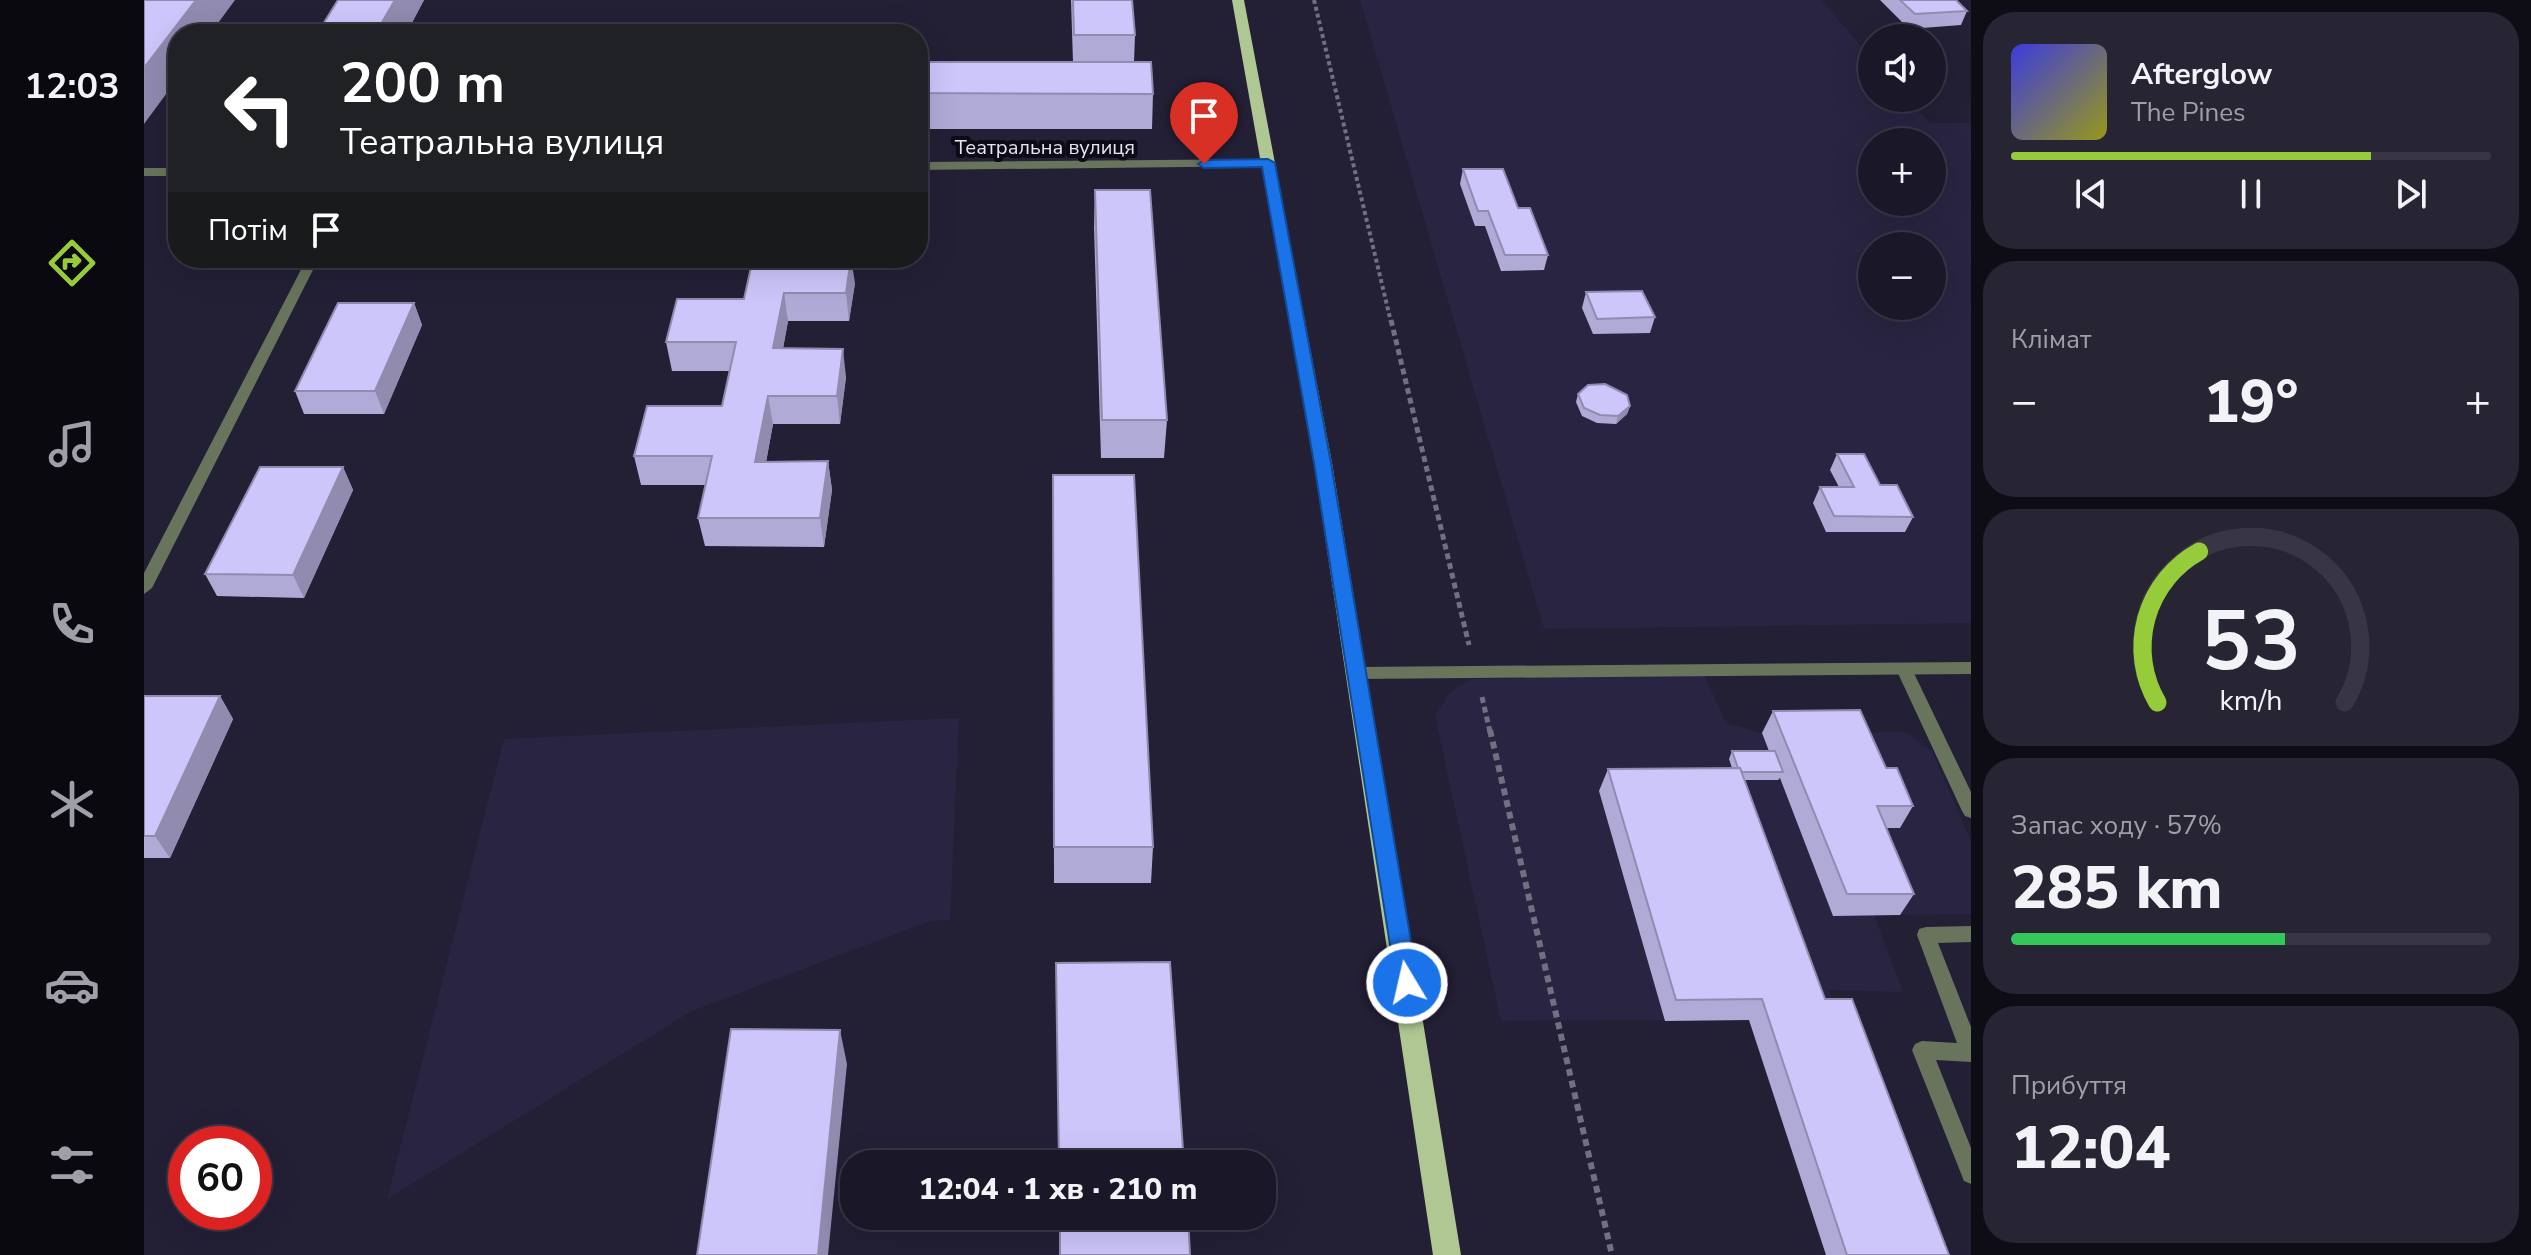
<!DOCTYPE html>
<html lang="uk">
<head>
<meta charset="utf-8">
<style>
  body { margin:0; font-family:"Nunito Sans",sans-serif; background:#272434; color:#f1f3f6; height:100vh; display:flex; flex-direction:column; font-size:30px; white-space:nowrap }
  * { box-sizing:border-box; margin:0 }
  p { font-size:26px; color:#9f9fa8 }
  .icon { flex:none; width:44px; height:44px; fill:none; stroke:currentColor; stroke-width:2; stroke-linecap:round; stroke-linejoin:round }
  .map { position:relative; flex:1; overflow:hidden }
  .side { display:flex; flex-direction:column; gap:12px; padding:12px; background:#0e0d16; width:560px }
  .side>* { flex:none }
  .top-card { position:absolute; left:24px; top:24px; width:760px; height:244px; border-radius:32px; box-shadow:0 8px 32px #0002,0 0 0 2px #383645; background:#202124; color:#fff; overflow:hidden }
  .buttons { position:absolute; left:1714px; top:24px; display:grid; gap:16px }
  .buttons a { display:grid; place-items:center; width:88px; height:88px; border-radius:50%; background:#1a1728; box-shadow:0 8px 32px #0002,0 0 0 2px #383645; font-size:40px }
  .speed { position:absolute; left:24px; top:1126px; display:flex; gap:16px; font-size:40px; font-weight:700; text-align:center }
  .speed>* { display:grid; place-content:center; width:104px; height:104px; border-radius:50%; background:#1a1728; box-shadow:0 8px 32px #0002,0 0 0 2px #383645; line-height:1 }
  .speed .limit { border:12px solid #d22; background:#fff; color:#111 }
  .pin { position:absolute; display:grid; place-items:center; width:68px; height:68px; color:#fff; margin:-82px -34px; border-radius:50% 50% 50% 0; rotate:-45deg; box-shadow:0 0 8px #0007 }
  .pin .icon { rotate:45deg }
  .me { position:absolute; width:88px; margin:-44px; rotate:351deg; stroke-linejoin:round; filter:drop-shadow(0 0 6px #0008) }
  .turn { display:flex; align-items:center; gap:28px; height:168px; padding:0 40px; font-size:36px }
  .turn .icon { width:104px; height:104px; stroke-width:2.5 }
  .turn b { display:block; font-size:56px; line-height:68px }
  .then { display:flex; align-items:center; height:76px; padding:0 40px; background:#0003; gap:16px; font-size:30px }
  .big { font-size:60px; font-weight:800; line-height:1.1 }
  .side .tile { flex:1; display:flex; flex-direction:column; justify-content:center; gap:12px; min-width:0; padding:0 28px; border-radius:32px; background:#272434 }
  .side .dial { align-items:center; gap:0 }
  .dial svg { height:208px; overflow:visible; fill:none; stroke:#383645; stroke-width:7; stroke-linecap:round; text-anchor:middle }
  .dial text { fill:#f1f3f6; stroke:none }
  .song { display:flex; align-items:center; gap:24px }
  .cover { width:96px; height:96px; border-radius:12px; background:linear-gradient(135deg,hsl(240 70% 55%),hsl(60 70% 35%)) }
  .played { height:8px; border-radius:4px; background:linear-gradient(90deg,#96cc39 75%,#383645 75%) }
  .keys { display:flex; justify-content:space-around; direction:ltr }
  .heat { display:flex; justify-content:space-between; align-items:center; font-size:44px; direction:ltr }
  .charge { height:12px; border-radius:6px; background:linear-gradient(90deg,#34c759 57%,#383645 0) }
  .trip { position:absolute; left:696px; top:1150px; width:436px; height:80px; border-radius:32px; background:#1a1728; box-shadow:0 8px 32px #0002,0 0 0 2px #383645; font-weight:800; line-height:80px; text-align:center }
  main { display:flex; flex:1; min-height:0 }
  .dock { display:flex; flex-direction:column; width:144px; justify-content:space-around; align-items:center; background:#0a0910; color:#9f9fa8 }
  .dock .icon { width:56px; height:56px }
  .dock .active { color:#96cc39 }
  .dock b { font-size:36px; color:#f1f3f6 }
  .map>svg:first-child { display:block }
  .built { fill:#292441; fill-rule:evenodd }
  .lines { fill:none; stroke-linecap:round; stroke-linejoin:round }
  .path-far2 { stroke:#726f83; stroke-width:4; stroke-dasharray:4 3; stroke-linecap:butt }
  .path-far1 { stroke:#726f83; stroke-width:5; stroke-dasharray:6 4; stroke-linecap:butt }
  .path { stroke:#726f83; stroke-width:6; stroke-dasharray:7 5; stroke-linecap:butt }
  .lane { fill:#68745b; fill-rule:evenodd }
  .street { fill:#68745b; fill-rule:evenodd }
  .primary { fill:#afc792; fill-rule:evenodd }
  .wall { fill:#b0aad7 }
  .shaded-wall { fill:#908baf }
  .building { fill:#cdc6fa; stroke:#908baf; stroke-width:2 }
  .route { fill:#1a73e8; stroke:#114b97; stroke-width:2 }
  .labels { text-anchor:middle; dominant-baseline:central; stroke-width:8; stroke-linejoin:round; paint-order:stroke }
  .far-street-label { font-size:20px; fill:#e5e4f3; stroke:#0c0a14 }
</style>
</head>
<body>
<main>
<nav class="dock">
<b>12:03</b>
<svg class="icon active" aria-label="directions" viewBox="0 0 24 24"><path d="M12 3l9 9-9 9-9-9zM9 14v-3h6M13 9l2 2-2 2"/></svg>
<svg class="icon" aria-label="music" viewBox="0 0 24 24"><path d="M9 18V5l10-2v13"/><circle cx="6" cy="18" r="3"/><circle cx="16" cy="16" r="3"/></svg>
<svg class="icon" aria-label="phone" viewBox="0 0 24 24"><path d="M5 4h4l2 5-3 2q2 4 5 5l2-3 5 2v4C11 20 4 13 5 4z"/></svg>
<svg class="icon" aria-label="climate" viewBox="0 0 24 24"><path d="M12 3v18M4 7l16 10M4 17L20 7"/></svg>
<svg class="icon" aria-label="car" viewBox="0 0 24 24"><path d="M5 17H2v-5l4-1 3-4h7l3 4 3 1v5h-3M9 17h6M6 11h13"/><circle cx="7" cy="17" r="2"/><circle cx="17" cy="17" r="2"/></svg>
<svg class="icon" aria-label="filters" viewBox="0 0 24 24"><path d="M4 7h16M4 17h16"/><circle cx="9" cy="7" r="2"/><circle cx="15" cy="17" r="2"/></svg>
</nav>
<div class="map">
<svg width="1827" height="1255" viewBox="0 0 1827 1255">
  <rect width="100%" height="100%" fill="#231f35"/>
  <path class="built" d="M1216 0H1677L1728 58V98H1764L1786 123H1827V623L1400 629ZM1728 142H1788V202H1728ZM1728 246H1788V306H1728Z
    M1561 676 1582 723 1618 733 1761 732 1788 751 1827 841V914L1730 915 1759 992 1685 990 1694 1019 1357 1021 1291 716 1307 691 1327 679Z
    M815 718 806 920 786 921 548 1011 243 1199 360 739Z"/>
  <g class="lines">
    <path class="path-far2" d="M1170 0 1247 322"/>
    <path class="path-far1" d="M1247 320 1325 645
      M1338 697 1346 732"/>
    <path class="path" d="M1346 730 1468 1255"/>
    <path class="lane" d="M1760 663 1766 665 1768 669 1827 792V818L1821 816 1818 811 1752 669 1754 665Z
      M1827 926V942L1794 943 1827 1027V1062L1792 1060 1827 1148V1184L1820 1181 1768 1050 1771 1044 1778 1041 1813 1043 1773 935 1775 929 1782 927Z"/>
    <path class="street" d="M1124 159 1130 163 1128 166 774 170V162Z
      M0 168H34V176H0Z
      M163 258H175L8 588 0 594V573Z
      M1827 662V674L1213 679 1207 677 1205 673 1207 669 1213 667Z"/>
    <path class="primary" d="M1088 0H1100L1188 463 1317 1255H1289L1170 463Z"/>
  </g>
  <path class="wall" d="M194 0H280L262 34H177L176 29Z
    M927 0H988L991 35 990 62 1009 94 1008 129H774V62H929Z
    M1736 0H1812L1823 11 1817 25 1765 29Z
    M1319 169 1374 208 1404 255 1400 270 1357 271 1341 226H1331L1316 184Z
    M951 190 1023 420 1020 458H957L950 227Z
    M711 283 705 321H644L639 348 702 377 696 424H629L622 462 684 461 688 490 680 547 561 546 554 518 562 485H497L490 456 578 406 585 371H528L522 342 600 299Z
    M1442 292 1511 317 1506 333 1449 334 1438 308Z
    M270 303 278 325 240 414H160L151 391Z
    M1434 394 1486 406 1483 414 1472 424 1453 423 1438 416 1432 402Z
    M1693 454 1736 485 1769 517 1761 532H1682L1669 503 1676 487H1695L1686 470Z
    M199 467 209 490 160 598 73 596 61 574Z
    M909 475 1009 847 1007 883H910Z
    M0 696H76L89 719 26 858H0Z
    M1629 711 1742 768 1769 806 1756 828H1742L1770 894 1756 915 1689 916 1636 778 1634 780H1601L1681 999 1805 1255H1682L1605 1020 1521 1021 1455 791 1464 769 1588 768 1585 759 1588 751H1625L1618 733Z"/>
  <path class="shaded-wall" d="M52 0H91L66 34H34V78L0 124V68Z
    M251 0H280L262 34H236L234 29Z
    M707 258 711 283 705 321 702 293Z
    M640 293 644 321 634 377 629 348Z
    M270 303 278 325 240 414 231 391Z
    M699 349 702 377 696 424 693 396Z
    M624 396 629 424 617 490 611 462Z
    M1486 406 1483 414 1472 424 1474 416Z
    M684 461 688 490 680 547 676 518Z
    M199 467 209 490 160 598 149 575Z
    M76 696 89 719 26 858 11 836Z
    M696 1030 703 1064 684 1255H674Z"/>
  <path class="building" d="M0 0H52L0 68Z
    M194 0H251L234 29H176Z
    M929 0H988L991 35H930Z
    M1756 0H1812L1823 11 1771 14Z
    M774 62H1007L1009 94 774 93Z
    M1319 169H1359L1374 208H1386L1404 255H1361L1344 211H1334Z
    M951 190H1006L1023 420H958Z
    M609 258H707L702 293H640L629 348 699 349 693 396H624L611 462 684 461 676 518H554L568 456H490L503 406H578L592 342H522L533 299H600Z
    M1498 291 1511 317 1453 319 1442 292Z
    M194 303H270L231 391H151Z
    M1461 384 1483 395 1486 406 1474 416 1456 415 1440 408 1434 394 1444 385Z
    M1693 454H1720L1736 485H1753L1769 517 1690 516 1676 487H1710Z
    M116 467H199L149 575 61 574Z
    M909 475H990L1009 847H910Z
    M0 696H76L11 836H0Z
    M1716 710 1742 768H1753L1769 806H1733L1770 894H1703L1629 711Z
    M1588 751H1631L1639 772H1598L1596 768H1594Z
    M1596 768 1681 999H1708L1805 1255H1703L1618 999 1532 1000 1464 769Z
    M1026 962 1040 1164H915L912 963Z
    M587 1029 696 1030 674 1255H553Z
    M916 1216H1044L1046 1255H916Z"/>
  <path class="route" d="M1124 159 1131 163 1187 463 1274 983 1270 990 1263 993 1255 990 1252 983 1170 463 1118 167 1060 168 1054 164 1060 160Z"/>
  <g class="labels">
    <g class="far-street-label">
      <text x="901" y="147">Театральна вулиця</text>
    </g>
  </g>
</svg>
<div class="buttons">
<a><svg class="icon" aria-label="sound" viewBox="0 0 24 24"><path d="M4 9h4l5-4v14l-5-4H4zM17 9q2 3 0 6"/></svg></a>
<a>+</a>
<a>−</a>
</div>
<div class="speed"><div class="limit">60</div></div>
<div class="pin" style="left:1060px;top:164px;background:#d93025"><svg class="icon" aria-label="arrive" viewBox="0 0 24 24"><path d="M6 21V4h12l-3 4 3 4H6"/></svg></div>
<svg class="me" style="left:1263px;top:983px" viewBox="-20 -20 40 40"><circle r="17" fill="#1a73e8" stroke="#fff" stroke-width="3"/><path d="M0-11L8 9 0 5-8 9z" fill="#fff"/></svg>
<div class="trip">12:04 · 1 хв · 210 m</div>
<div class="top-card">
<div class="turn"><svg class="icon" aria-label="left" viewBox="0 0 24 24"><path d="M17 20v-9H6M10 6l-5 5 5 5"/></svg><div><b>200 m</b>Театральна вулиця</div></div>
<div class="then">Потім<svg class="icon" aria-label="arrive" viewBox="0 0 24 24"><path d="M6 21V4h12l-3 4 3 4H6"/></svg></div>
</div>
</div>
<section class="side">
<div class="tile">
<div class="song"><i class="cover"></i><div><b>Afterglow</b><p>The Pines</p></div></div>
<div class="played"></div>
<div class="keys"><svg class="icon" aria-label="previous" viewBox="0 0 24 24"><path d="M18 5L8 12l10 7zM5 5v14"/></svg><svg class="icon" aria-label="pause" viewBox="0 0 24 24"><path d="M8 5v14M16 5v14"/></svg><svg class="icon" aria-label="next" viewBox="0 0 24 24"><path d="M6 5l10 7-10 7zM19 5v14"/></svg></div>
</div>
<div class="tile"><p>Клімат</p>
<div class="heat"><a>−</a><b class="big">19°</b><a>+</a></div>
</div>
<div class="tile dial"><svg viewBox="0 0 100 80">
<path d="M14 69A42 42 0 1 1 86 69"/>
<path d="M14 69A42 42 0 0 1 30 11" stroke="#96cc39"/>
<text x="50" y="56" font-size="32" font-weight="700">53</text>
<text x="50" y="72" font-size="11">km/h</text>
</svg></div>
<div class="tile"><p>Запас ходу · 57%</p><b class="big">285 km</b><div class="charge"></div></div>
<div class="tile"><p>Прибуття</p><b class="big">12:04</b></div>
</section>
</main>
</body>
</html>
